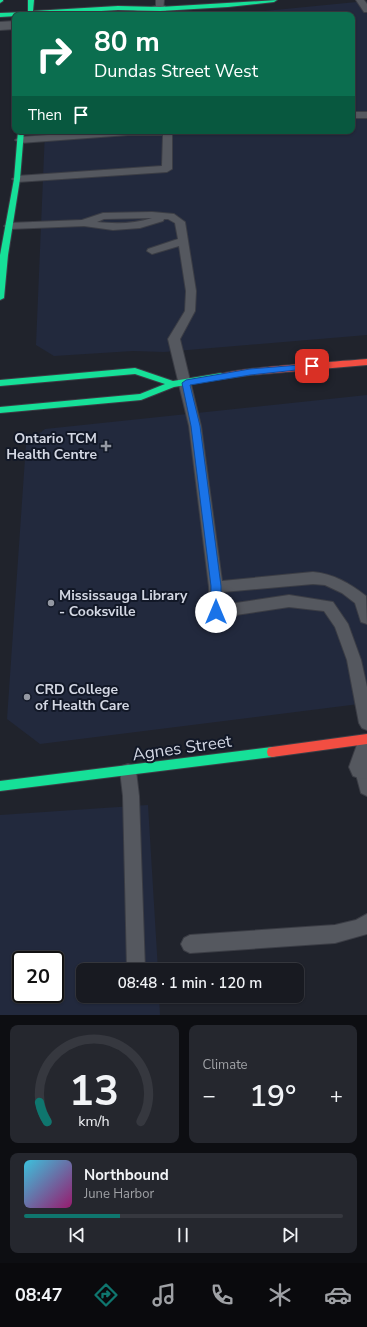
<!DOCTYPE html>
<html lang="en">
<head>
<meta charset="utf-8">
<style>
  body { margin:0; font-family:"Nunito Sans",sans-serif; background:#25272e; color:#f1f3f6; height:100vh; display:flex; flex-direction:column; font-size:15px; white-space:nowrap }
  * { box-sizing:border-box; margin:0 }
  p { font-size:13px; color:#9fa1a5 }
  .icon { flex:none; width:22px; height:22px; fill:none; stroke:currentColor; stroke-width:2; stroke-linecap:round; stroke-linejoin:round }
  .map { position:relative; height:1015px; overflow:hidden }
  .panel { display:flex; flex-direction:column; gap:10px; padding:10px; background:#0d0e12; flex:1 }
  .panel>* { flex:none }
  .hud { position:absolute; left:12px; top:12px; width:343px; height:122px; border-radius:8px; box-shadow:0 1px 3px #0004,0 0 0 1px #36383f; background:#0b6e4f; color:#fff; overflow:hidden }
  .speed { position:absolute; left:12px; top:951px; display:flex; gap:8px; font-size:20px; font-weight:700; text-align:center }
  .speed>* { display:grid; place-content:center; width:52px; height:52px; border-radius:50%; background:#181a21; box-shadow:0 1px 3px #0004,0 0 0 1px #36383f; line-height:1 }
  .speed .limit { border:2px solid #111; border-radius:6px; background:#fff; color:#111 }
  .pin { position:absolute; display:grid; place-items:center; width:34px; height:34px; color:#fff; margin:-17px; border-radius:8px; box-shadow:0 2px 6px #0006 }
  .me { position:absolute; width:44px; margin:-22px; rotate:0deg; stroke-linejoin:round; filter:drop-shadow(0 0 3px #0008) }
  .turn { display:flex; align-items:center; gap:14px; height:84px; padding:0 16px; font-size:18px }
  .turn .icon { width:52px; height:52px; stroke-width:2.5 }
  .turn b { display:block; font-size:28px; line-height:34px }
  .then { display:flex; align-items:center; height:38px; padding:0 16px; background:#0003; gap:8px; font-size:15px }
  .big { font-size:30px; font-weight:600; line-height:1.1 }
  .panel .card { flex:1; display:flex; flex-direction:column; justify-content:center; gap:6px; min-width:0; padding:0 14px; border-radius:8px; background:#25272e }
  .panel .dial { align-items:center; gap:0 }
  .dial svg { height:104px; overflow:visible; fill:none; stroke:#36383f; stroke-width:7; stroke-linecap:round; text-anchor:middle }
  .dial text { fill:#f1f3f6; stroke:none }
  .song { display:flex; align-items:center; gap:12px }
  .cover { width:48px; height:48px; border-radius:6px; background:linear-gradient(135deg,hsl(190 70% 55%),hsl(320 70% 35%)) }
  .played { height:4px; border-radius:2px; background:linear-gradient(90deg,#0f766e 30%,#36383f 30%) }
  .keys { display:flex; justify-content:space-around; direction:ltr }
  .heat { display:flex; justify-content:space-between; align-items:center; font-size:22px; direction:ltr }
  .panel .tiles { flex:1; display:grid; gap:10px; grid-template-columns:1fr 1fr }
  .card:last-child { grid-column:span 2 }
  .trip { position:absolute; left:76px; top:963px; width:228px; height:40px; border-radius:8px; background:#181a21; box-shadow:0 1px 3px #0004,0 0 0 1px #36383f; font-weight:600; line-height:40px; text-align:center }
  .tab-bar { display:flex; height:64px; justify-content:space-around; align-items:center; background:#0a0a0d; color:#9fa1a5 }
  .tab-bar .icon { width:28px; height:28px }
  .tab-bar .selected { color:#0f766e }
  .tab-bar b { font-size:18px; color:#f1f3f6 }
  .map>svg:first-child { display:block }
  .built { fill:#22293d; fill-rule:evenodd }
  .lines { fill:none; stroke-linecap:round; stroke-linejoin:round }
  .lane-casing { stroke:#3b3d45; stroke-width:2 }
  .street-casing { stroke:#3b3d45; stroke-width:2 }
  .fast-casing { stroke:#3b3d45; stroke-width:2 }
  .jam-casing { stroke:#3b3d45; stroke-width:2 }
  .lane { fill:#55585f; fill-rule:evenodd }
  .street { fill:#55585f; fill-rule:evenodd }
  .fast { fill:#16e098; fill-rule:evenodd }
  .jam { fill:#f24e42; fill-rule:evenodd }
  .route { fill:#1a73e8; stroke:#114b97 }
  .poi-dot { fill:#9498a3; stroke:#121827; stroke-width:1.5 }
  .labels { text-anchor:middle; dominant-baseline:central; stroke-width:4; stroke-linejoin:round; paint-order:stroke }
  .poi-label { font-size:14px; font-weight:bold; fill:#d3d7e3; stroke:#121827; text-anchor:start }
  .near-street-label { font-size:17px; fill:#d3d7e3; stroke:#121827 }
</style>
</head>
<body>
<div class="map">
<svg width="367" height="1015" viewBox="0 0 367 1015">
  <rect width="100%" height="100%" fill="#20232c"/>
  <path class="built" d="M367 1V335L164 352 133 351 54 356 36 345 45 131H352V15H223Z
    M367 395V703L40 744 7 719 26 444 45 429Z
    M148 805 158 970H83V996H159L160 1015H0V815ZM21 960H55V994H21Z"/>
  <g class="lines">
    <defs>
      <path id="lane" d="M156 0H164L163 11H160L156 9Z
        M356 0H364L367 4V12H364Z
        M352 112H367V118H352Z
        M105 131H172V169L167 172 17 182 12 179 17 176 162 166 163 135H128L20 143 15 140 20 137Z
        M152 212 174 214 185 222 196 291 195 311 180 339 201 426 222 581 313 572C334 574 349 583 366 596L367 624 361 622 355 603 342 593 325 585 313 584 223 592V605L289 595 333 602 348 624 361 660 367 687V730L362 728 359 723 347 660 335 627 324 611 289 607 216 618 211 616 209 612V587L189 426 168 339 185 311 186 291 179 246 152 254 147 251 148 249 178 239 175 223 168 219H164L163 221 140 228 113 230 84 226 9 229 4 226 9 223 82 220 103 213ZM152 218C133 224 116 224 97 222L104 219Z
        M362 760 367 762V796L361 793 354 767 356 762Z
        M128 764 134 766 136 771 139 796 145 970 127 969 123 796 120 771 122 766Z
        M367 914V934L335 943 190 953 184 950 181 944 184 938 190 935 335 925 356 920Z"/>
      <path id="street" d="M160 5 165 6 167 9 165 12 151 15H127L129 12Z
        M15 21V29L0 30V22Z
        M367 739V778L362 779 353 776 349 767 358 742Z"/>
      <path id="fast" d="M0 0H3V1L0 3Z
        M28 0H34L33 11 118 6 160 7 277 0 274 2 228 7 160 11 118 10 0 17V13L28 12Z
        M18 131H24L20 179 8 255 4 298 0 300V255L14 179Z
        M135 368 173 381 221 373 225 376 221 379 174 387 141 400 0 413V407L140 394 165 384 135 374 0 386V380Z
        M272 747 276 748 277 752 276 756 272 757 0 791V781Z"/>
      <path id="jam" d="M367 359V365L250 375 221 379 217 376C224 368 347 361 367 359Z
        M367 734V744L272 757 268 756 267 752 268 748 272 747Z"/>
    </defs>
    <use href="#lane" class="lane-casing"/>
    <use href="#street" class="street-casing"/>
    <use href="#fast" class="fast-casing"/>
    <use href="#jam" class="jam-casing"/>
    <use href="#lane" class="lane"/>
    <use href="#street" class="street"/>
    <use href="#fast" class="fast"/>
    <use href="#jam" class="jam"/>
  </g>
  <path class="route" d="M312 364 317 366 315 368 250 375 190 385 200 426 221 586V612L219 615 216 616 212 615 211 612V586L191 426 182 383 186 380 250 369Z"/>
  <g class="poi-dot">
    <path d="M104 440h4v4h4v4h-4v4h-4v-4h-4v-4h4z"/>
    <circle cx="51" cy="603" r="4"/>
    <circle cx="27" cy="697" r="4"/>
  </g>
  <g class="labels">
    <g class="poi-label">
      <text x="97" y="438" text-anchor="end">Ontario TCM<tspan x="97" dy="16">Health Centre</tspan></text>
      <text x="59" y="595">Mississauga Library<tspan x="59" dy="16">- Cooksville</tspan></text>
      <text x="35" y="689">CRD College<tspan x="35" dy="16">of Health Care</tspan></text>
    </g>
    <g class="near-street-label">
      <text transform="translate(182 748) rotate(-8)">Agnes Street</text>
    </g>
  </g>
</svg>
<div class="speed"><div class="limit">20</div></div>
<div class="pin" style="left:312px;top:366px;background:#d93025"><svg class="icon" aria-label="arrive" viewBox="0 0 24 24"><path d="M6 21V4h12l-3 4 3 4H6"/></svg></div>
<svg class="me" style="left:216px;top:612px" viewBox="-20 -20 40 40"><circle r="19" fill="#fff"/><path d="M0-13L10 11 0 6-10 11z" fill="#1a73e8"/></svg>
<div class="trip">08:48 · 1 min · 120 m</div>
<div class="hud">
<div class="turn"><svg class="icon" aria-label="right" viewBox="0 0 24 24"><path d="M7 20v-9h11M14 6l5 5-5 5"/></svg><div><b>80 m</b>Dundas Street West</div></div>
<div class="then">Then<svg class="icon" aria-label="arrive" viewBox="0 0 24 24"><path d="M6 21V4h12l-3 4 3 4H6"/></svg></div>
</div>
</div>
<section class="panel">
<div class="tiles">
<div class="card dial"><svg viewBox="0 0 100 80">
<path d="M14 69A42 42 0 1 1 86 69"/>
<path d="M14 69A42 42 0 0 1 8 54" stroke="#0f766e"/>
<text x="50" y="56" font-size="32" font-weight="700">13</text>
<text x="50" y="72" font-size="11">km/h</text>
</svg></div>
<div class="card"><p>Climate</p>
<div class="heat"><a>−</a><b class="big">19°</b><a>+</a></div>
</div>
<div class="card">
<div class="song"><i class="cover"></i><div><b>Northbound</b><p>June Harbor</p></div></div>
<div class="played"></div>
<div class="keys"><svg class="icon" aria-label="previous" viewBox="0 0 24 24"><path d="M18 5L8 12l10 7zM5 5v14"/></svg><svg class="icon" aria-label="pause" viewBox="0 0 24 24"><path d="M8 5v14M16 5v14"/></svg><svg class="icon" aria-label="next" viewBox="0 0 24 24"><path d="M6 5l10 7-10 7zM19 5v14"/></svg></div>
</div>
</div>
</section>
<nav class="tab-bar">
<b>08:47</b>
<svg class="icon selected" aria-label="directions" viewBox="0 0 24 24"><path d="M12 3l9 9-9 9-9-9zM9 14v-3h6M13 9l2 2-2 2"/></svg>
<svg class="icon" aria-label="music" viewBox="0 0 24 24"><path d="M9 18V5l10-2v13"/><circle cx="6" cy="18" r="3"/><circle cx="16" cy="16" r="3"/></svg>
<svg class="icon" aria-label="phone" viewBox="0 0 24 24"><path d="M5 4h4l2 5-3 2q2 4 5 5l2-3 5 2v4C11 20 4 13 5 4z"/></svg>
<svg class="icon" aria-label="climate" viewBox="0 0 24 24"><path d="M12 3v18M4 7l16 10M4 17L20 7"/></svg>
<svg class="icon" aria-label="car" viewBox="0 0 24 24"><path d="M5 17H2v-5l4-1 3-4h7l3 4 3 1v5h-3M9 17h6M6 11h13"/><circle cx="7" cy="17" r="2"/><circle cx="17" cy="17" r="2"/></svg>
</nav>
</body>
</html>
